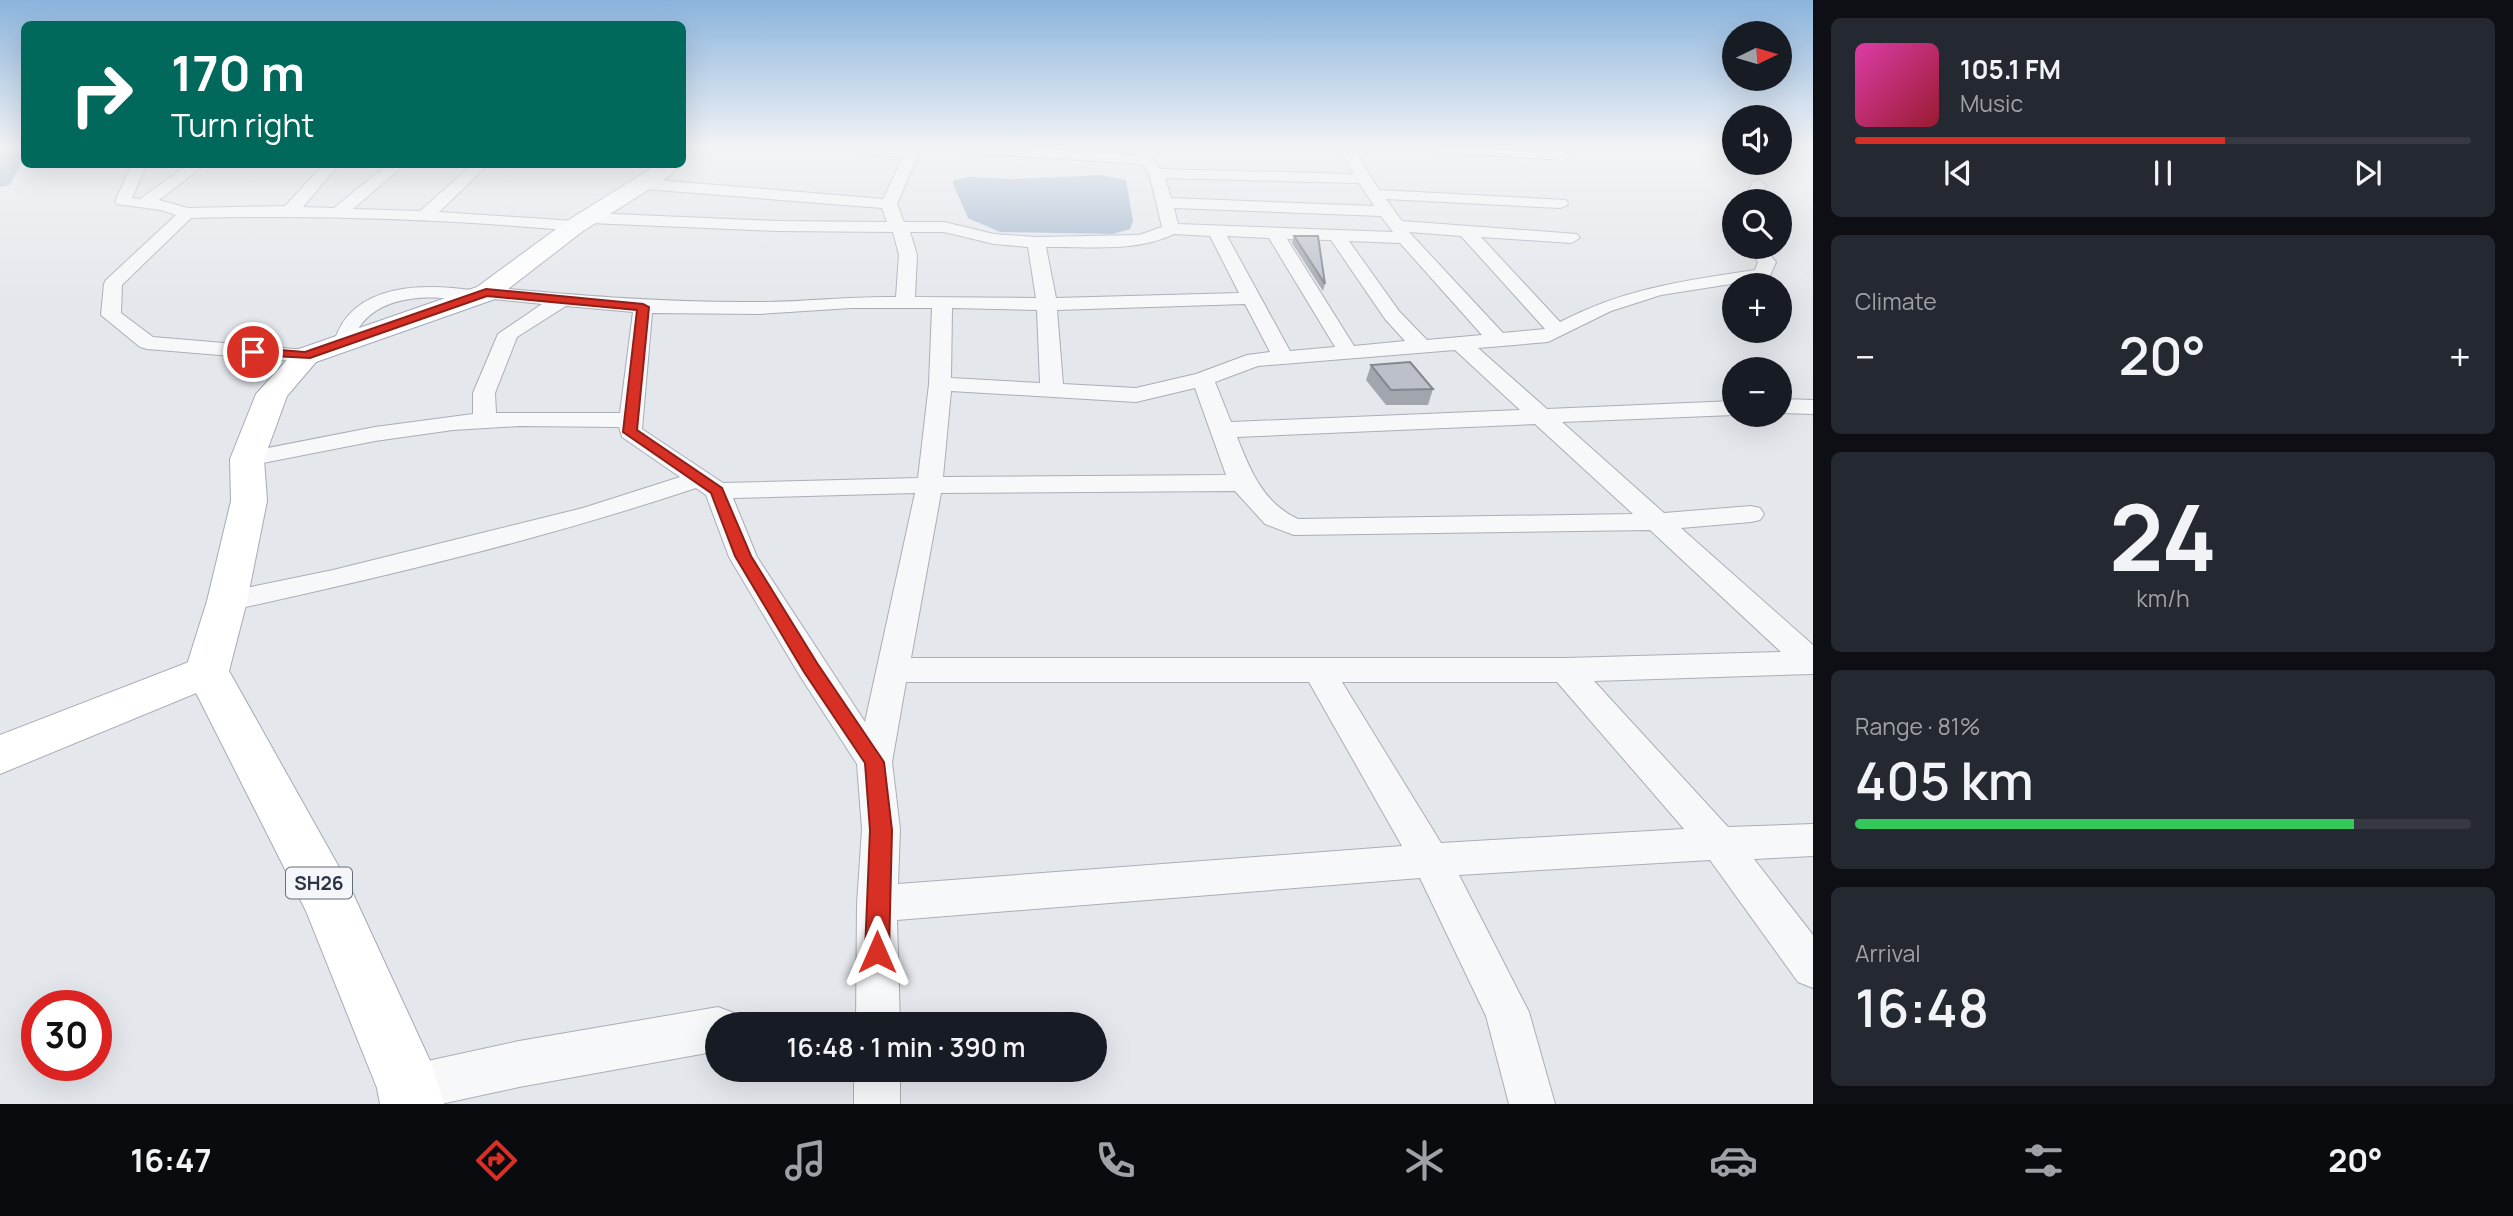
<!DOCTYPE html>
<html lang="en">
<head>
<meta charset="utf-8">
<style>
  body { margin:0; font-family:Manrope,sans-serif; background:#242831; color:#f1f3f6; height:100vh; display:flex; flex-direction:column; font-size:26px; white-space:nowrap }
  * { box-sizing:border-box; margin:0 }
  p { font-size:23px; color:#9ea1a6 }
  .icon { flex:none; width:38px; height:38px; fill:none; stroke:currentColor; stroke-width:2; stroke-linecap:round; stroke-linejoin:round }
  .map { position:relative; flex:1; overflow:hidden }
  .drawer { display:flex; flex-direction:column; gap:18px; padding:18px; background:#0d0f14; width:700px }
  .drawer>* { flex:none }
  .top-card { position:absolute; left:21px; top:21px; width:665px; height:147px; border-radius:10px; box-shadow:0 7px 28px #0002; background:#00695c; color:#fff; overflow:hidden }
  .needle { width:46px; rotate:85deg }
  .fabs { position:absolute; left:1722px; top:21px; display:grid; gap:14px }
  .fabs a { display:grid; place-items:center; width:70px; height:70px; border-radius:50%; background:#171b24; box-shadow:0 7px 28px #0002; font-size:35px }
  .speed { position:absolute; left:21px; top:990px; display:flex; gap:14px; font-size:35px; font-weight:700; text-align:center }
  .speed>* { display:grid; place-content:center; width:91px; height:91px; border-radius:50%; background:#171b24; box-shadow:0 7px 28px #0002; line-height:1 }
  .speed .limit { border:10px solid #d22; background:#fff; color:#111 }
  .pin { position:absolute; display:grid; place-items:center; width:60px; height:60px; color:#fff; margin:-30px; border:4px solid #fff; border-radius:50%; box-shadow:0 2px 7px #0007 }
  .me { position:absolute; width:77px; margin:-38px; rotate:0deg; stroke-linejoin:round; filter:drop-shadow(0 0 5px #0008) }
  .turn { display:flex; align-items:center; gap:24px; height:147px; padding:0 35px; font-size:32px }
  .turn .icon { width:91px; height:91px; stroke-width:2.5 }
  .turn b { display:block; font-size:49px; line-height:60px }
  .big { font-size:52px; font-weight:600; line-height:1.1 }
  .drawer .widget { flex:1; display:flex; flex-direction:column; justify-content:center; gap:10px; min-width:0; padding:0 24px; border-radius:10px; background:#242831 }
  .drawer .dial { align-items:center; gap:0 }
  .dial b { font-size:91px; line-height:1 }
  .song { display:flex; align-items:center; gap:21px }
  .cover { width:84px; height:84px; border-radius:10px; background:linear-gradient(135deg,hsl(320 70% 55%),hsl(350 70% 35%)) }
  .played { height:7px; border-radius:4px; background:linear-gradient(90deg,#d93025 60%,#363941 60%) }
  .keys { display:flex; justify-content:space-around; direction:ltr }
  .heat { display:flex; justify-content:space-between; align-items:center; font-size:38px; direction:ltr }
  .charge { height:10px; border-radius:5px; background:linear-gradient(90deg,#34c759 81%,#363941 0) }
  .trip { position:absolute; left:705px; top:1012px; width:402px; height:70px; border-radius:35px; background:#171b24; box-shadow:0 7px 28px #0002; font-weight:600; line-height:70px; text-align:center }
  .dock { display:flex; height:112px; justify-content:space-around; align-items:center; background:#090b0e; color:#9ea1a6 }
  .dock .icon { width:49px; height:49px }
  .dock .current { color:#d93025 }
  .dock b { font-size:32px; color:#f1f3f6 }
  main { display:flex; flex:1; min-height:0 }
  .map>svg:first-child { display:block }
  .water { fill:#9fb4cc }
  .lines { fill:none; stroke-linecap:round; stroke-linejoin:round }
  .river { fill:#9fb4cc; fill-rule:evenodd }
  .minor-casing { stroke:#a9aeb7; stroke-width:2 }
  .secondary-casing { stroke:#a9aeb7; stroke-width:2 }
  .primary-casing { stroke:#a3abb8; stroke-width:2 }
  .minor { fill:#f7f8fa; fill-rule:evenodd }
  .secondary { fill:#fff; fill-rule:evenodd }
  .primary { fill:#fff; fill-rule:evenodd }
  .wall { fill:#a1a5ae }
  .building { fill:#bbc0ca; stroke:#83868d; stroke-width:2 }
  .route { fill:#d93025; stroke:#8d1f18; stroke-width:2 }
  .labels { text-anchor:middle; dominant-baseline:central; stroke-width:5; stroke-linejoin:round; paint-order:stroke }
  .shield { fill:#f4f6f9; stroke:#676e7b; stroke-width:2 }
  .shield-label { font-size:19px; font-weight:bold; fill:#2b3445 }
</style>
</head>
<body>
<main>
<div class="map">
<svg width="1813" height="1104" viewBox="0 0 1813 1104">
  <rect width="100%" height="100%" fill="#e4e7ec"/>
  <path class="water" d="M1101 175 1126 180 1133 221 1130 229 1113 234 1000 232 968 218 953 184 954 180 969 177 1015 179Z"/>
  <g class="lines">
    <path class="river" d="M4 148H24V158L10 185 0 187V155Z"/>
    <defs>
      <path id="minor" d="M847 148H921L897 204 904 222H944L994 234 1036 237 1139 235 1162 227 1149 173 1142 164 961 152 954 148H1026L1136 155 1131 148H1145L1160 169 1354 174 1340 148H1354L1379 190 1566 200 1568 203 1566 206 1560 208 1386 199 1402 221 1577 234 1580 238 1571 243 1481 237 1560 322C1626 288 1683 281 1755 270L1758 262 1746 247H1764L1776 262 1769 278 1661 295 1611 311 1548 342 1478 348 1547 409 1734 401V415L1562 422 1664 513 1751 506 1760 508 1764 514 1760 520 1751 522 1681 528 1813 645V674L1594 681 1728 827 1813 824V856L1754 859 1813 935V988L1798 982 1710 860 1459 875 1529 1012 1555 1104H1509L1486 1016 1420 878 897 920 900 1024H856L857 904 862 829 857 764 800 676 729 557 706 495 696 488C543 539 385 577 227 611L217 608 212 601 217 594 333 570 583 508 680 477 622 437 619 427 519 426 453 430 375 441 247 466 238 464 235 459 238 454 247 452 375 427 473 414V393L498 334 542 304 484 298C475 304 463 300 452 299 421 295 380 298 360 326 356 333 356 340 351 346H337L334 342C352 281 427 283 478 291L486 287C577 295 666 303 757 302 804 302 849 296 896 297L899 255 893 232 777 231 590 223 582 218 590 213 777 221 887 222 882 208 644 189 636 184 644 179 883 199 903 157 854 152ZM1165 178 1359 183 1374 206 1171 198ZM1174 208 1381 216 1393 232 1178 224ZM910 232H944L994 244 1028 247 1036 298 915 297 917 255ZM1409 232 1461 236 1545 329 1503 333ZM1174 234 1210 236 1239 293 1056 298 1046 247C1087 246 1135 253 1174 234ZM1227 236 1269 238 1335 347 1290 351ZM1287 239 1331 240 1385 319 1405 341 1354 346ZM1349 241 1400 243 1482 335 1427 340 1399 311ZM1245 304 1270 352 1247 355 1196 374 1136 388 1063 384 1057 310ZM566 306 633 312 620 413H496L495 393 517 337ZM851 308H932L929 384 918 478 723 483 642 429 652 313 760 314ZM952 308 1037 310 1040 383 951 378ZM1455 350 1520 410 1231 422 1215 382 1258 366ZM1195 388 1226 475 943 477 951 391 1136 402ZM1535 424 1633 514 1298 519C1263 503 1250 470 1237 437ZM1235 491 1265 524 1294 535 1650 530 1781 652 1565 658H911L941 493ZM915 493 865 722 757 557 733 498ZM906 682H1309L1402 846 898 884 900 829 892 762ZM1342 682H1557L1684 829 1441 843Z
        M1431 148 1564 152 1571 156 1564 160 1438 152Z
        M132 164H147L132 198 140 199 189 164H206L159 200 188 208 285 206 324 164H339L303 207 334 208 388 164H405L353 209 420 211 473 164H489L439 212 575 221 583 226 575 231C448 219 319 215 191 218L122 285 121 313 153 337 306 350 314 351 317 356 314 361 306 362 147 349 140 347 101 315 104 284 106 280 176 215 161 210 117 204 115 201Z
        M1758 180 1766 185 1759 201H1743L1753 182Z
        M1780 399 1813 400V414L1780 413Z
        M718 1007 734 1013 738 1024H718V1051L519 1087 441 1104H392L386 1088 393 1072 409 1065 519 1041Z
        M854 1069H900V1104H854Z"/>
      <path id="secondary" d="M207 655 223 660 229 671 223 682 0 774V735Z"/>
      <path id="primary" d="M658 164H681L664 180 583 231 495 299 316 362 287 396 264 459 267 501 247 601 229 671 349 885 432 1065 444 1104H380L377 1088 306 911 185 671 207 601 231 501 230 459 256 394 296 350 477 287 567 221Z"/>
    </defs>
    <use href="#minor" class="minor-casing"/>
    <use href="#secondary" class="secondary-casing"/>
    <use href="#primary" class="primary-casing"/>
    <use href="#minor" class="minor"/>
    <use href="#secondary" class="secondary"/>
    <use href="#primary" class="primary"/>
  </g>
  <path class="wall" d="M1294 236 1325 284 1323 291 1292 243Z
    M1371 365 1433 389 1428 405H1386L1366 380Z"/>
  <path class="building" d="M1294 236H1318L1325 284Z
    M1410 362 1433 389 1391 390 1371 365Z"/>
  <linearGradient id="sky" x2="0" y2="1"><stop stop-color="#8bb4dd"/><stop offset="0.49" stop-color="#f3f4f6"/><stop offset="1" stop-color="#f3f4f6" stop-opacity="0"/></linearGradient>
  <rect width="1813" height="302" fill="url(#sky)"/>
  <path class="route" d="M486 289 643 304 649 307 637 430 722 488 751 556 817 663 884 762 892 830 889 952 886 960 877 963 869 960 865 952 870 830 865 763 804 672 735 556 711 493 623 432 637 310 487 296 310 358 253 355 247 352 253 348 305 352Z"/>
  <g class="labels">
    <rect class="shield" x="286" y="867.5" width="66" height="31" rx="5"/>
    <g class="shield-label">
      <text x="319" y="883">SH26</text>
    </g>
  </g>
</svg>
<div class="fabs">
<a><svg class="needle" viewBox="-14 -14 28 28"><path d="M0-13l5 13h-10z" fill="#e53935"/><path d="M0 13l5-13h-10z" fill="#9ea1a6"/></svg></a>
<a><svg class="icon" aria-label="sound" viewBox="0 0 24 24"><path d="M4 9h4l5-4v14l-5-4H4zM17 9q2 3 0 6"/></svg></a>
<a><svg class="icon" aria-label="search" viewBox="0 0 24 24"><circle cx="10" cy="10" r="6"/><path d="M15 15l6 6"/></svg></a>
<a>+</a>
<a>−</a>
</div>
<div class="speed"><div class="limit">30</div></div>
<div class="pin" style="left:253px;top:352px;background:#d93025"><svg class="icon" aria-label="arrive" viewBox="0 0 24 24"><path d="M6 21V4h12l-3 4 3 4H6"/></svg></div>
<svg class="me" style="left:877px;top:952px" viewBox="-20 -20 40 40"><path d="M0-17L14 15 0 8-14 15z" fill="#d93025" stroke="#fff" stroke-width="4"/></svg>
<div class="trip">16:48 · 1 min · 390 m</div>
<div class="top-card">
<div class="turn"><svg class="icon" aria-label="right" viewBox="0 0 24 24"><path d="M7 20v-9h11M14 6l5 5-5 5"/></svg><div><b>170 m</b>Turn right</div></div>
</div>
</div>
<section class="drawer">
<div class="widget">
<div class="song"><i class="cover"></i><div><b>105.1 FM</b><p>Music</p></div></div>
<div class="played"></div>
<div class="keys"><svg class="icon" aria-label="previous" viewBox="0 0 24 24"><path d="M18 5L8 12l10 7zM5 5v14"/></svg><svg class="icon" aria-label="pause" viewBox="0 0 24 24"><path d="M8 5v14M16 5v14"/></svg><svg class="icon" aria-label="next" viewBox="0 0 24 24"><path d="M6 5l10 7-10 7zM19 5v14"/></svg></div>
</div>
<div class="widget"><p>Climate</p>
<div class="heat"><a>−</a><b class="big">20°</b><a>+</a></div>
</div>
<div class="widget dial"><b>24</b><p>km/h</p></div>
<div class="widget"><p>Range · 81%</p><b class="big">405 km</b><div class="charge"></div></div>
<div class="widget"><p>Arrival</p><b class="big">16:48</b></div>
</section>
</main>
<nav class="dock">
<b>16:47</b>
<svg class="icon current" aria-label="directions" viewBox="0 0 24 24"><path d="M12 3l9 9-9 9-9-9zM9 14v-3h6M13 9l2 2-2 2"/></svg>
<svg class="icon" aria-label="music" viewBox="0 0 24 24"><path d="M9 18V5l10-2v13"/><circle cx="6" cy="18" r="3"/><circle cx="16" cy="16" r="3"/></svg>
<svg class="icon" aria-label="phone" viewBox="0 0 24 24"><path d="M5 4h4l2 5-3 2q2 4 5 5l2-3 5 2v4C11 20 4 13 5 4z"/></svg>
<svg class="icon" aria-label="climate" viewBox="0 0 24 24"><path d="M12 3v18M4 7l16 10M4 17L20 7"/></svg>
<svg class="icon" aria-label="car" viewBox="0 0 24 24"><path d="M5 17H2v-5l4-1 3-4h7l3 4 3 1v5h-3M9 17h6M6 11h13"/><circle cx="7" cy="17" r="2"/><circle cx="17" cy="17" r="2"/></svg>
<svg class="icon" aria-label="filters" viewBox="0 0 24 24"><path d="M4 7h16M4 17h16"/><circle cx="9" cy="7" r="2"/><circle cx="15" cy="17" r="2"/></svg>
<b>20°</b>
</nav>
</body>
</html>
